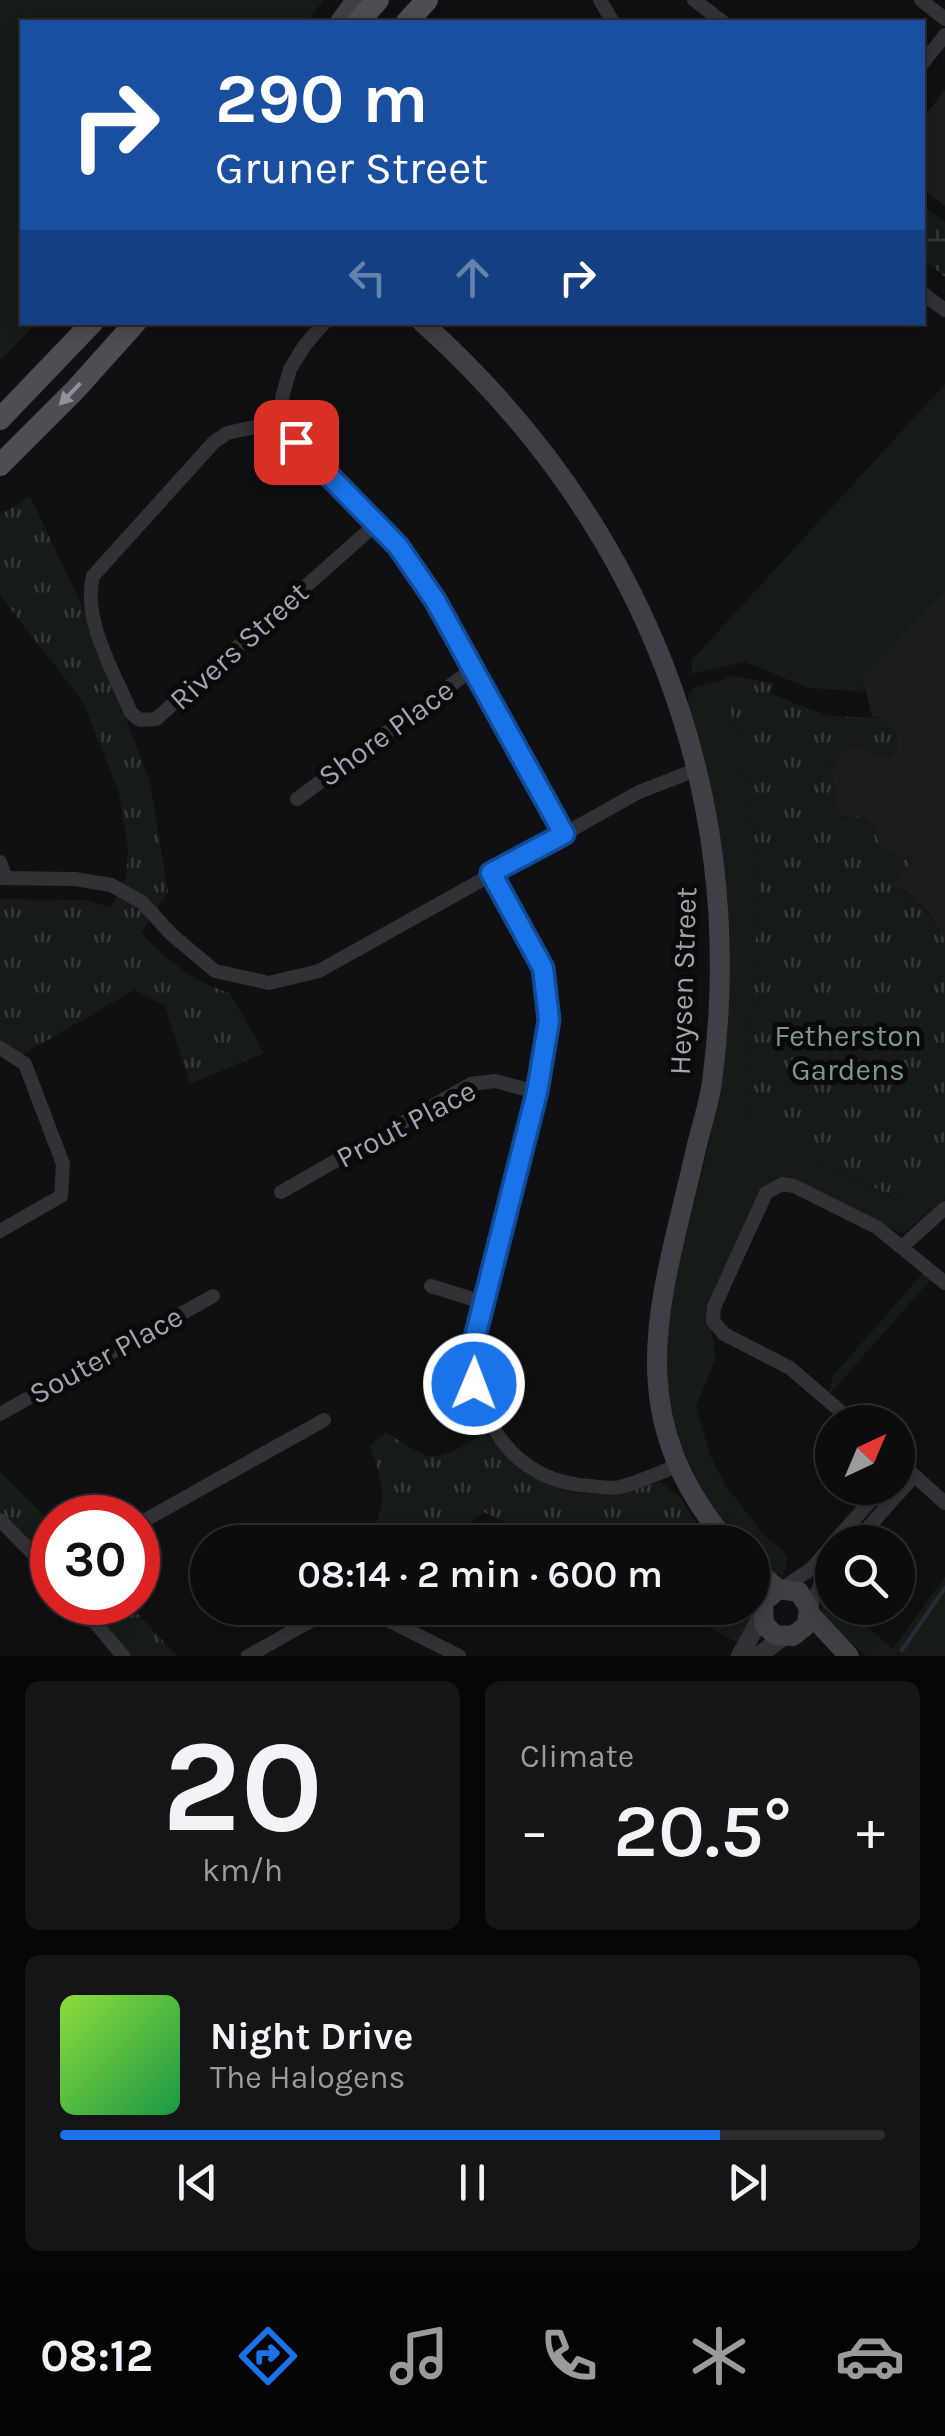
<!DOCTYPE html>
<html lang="en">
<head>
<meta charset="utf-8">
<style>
  body { margin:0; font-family:Karla,sans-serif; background:#151416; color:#f1f3f6; height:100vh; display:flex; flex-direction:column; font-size:38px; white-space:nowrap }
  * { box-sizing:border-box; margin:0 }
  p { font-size:32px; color:#9a9b9d }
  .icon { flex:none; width:55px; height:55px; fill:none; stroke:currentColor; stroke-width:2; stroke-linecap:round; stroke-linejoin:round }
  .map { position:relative; height:1656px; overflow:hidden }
  .details { display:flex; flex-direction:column; gap:25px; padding:25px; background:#070607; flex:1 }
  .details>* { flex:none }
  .banner { position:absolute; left:20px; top:20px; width:905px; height:305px; border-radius:0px; box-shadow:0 5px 15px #0003,0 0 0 2px #2c2b2e; background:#1a4fa0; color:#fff; overflow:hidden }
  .needle { width:65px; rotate:44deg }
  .fabs { position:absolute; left:815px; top:1405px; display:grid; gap:20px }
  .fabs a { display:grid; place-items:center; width:100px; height:100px; border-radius:50%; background:#0c0b0d; box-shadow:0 5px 15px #0003,0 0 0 2px #2c2b2e; font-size:50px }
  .speed { position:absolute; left:30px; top:1495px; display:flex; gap:20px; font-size:50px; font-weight:700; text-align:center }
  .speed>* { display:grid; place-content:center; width:130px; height:130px; border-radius:50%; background:#0c0b0d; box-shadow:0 5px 15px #0003,0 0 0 2px #2c2b2e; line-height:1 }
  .speed .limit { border:15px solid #d22; background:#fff; color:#111 }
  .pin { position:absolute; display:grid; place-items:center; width:85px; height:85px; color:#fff; margin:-42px; border-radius:20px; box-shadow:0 5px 15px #0006 }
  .me { position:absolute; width:110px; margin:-55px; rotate:1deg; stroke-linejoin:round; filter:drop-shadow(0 0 8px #0008) }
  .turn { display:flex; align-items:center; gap:35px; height:210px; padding:0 30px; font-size:45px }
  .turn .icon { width:130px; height:130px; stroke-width:2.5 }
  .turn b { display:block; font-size:70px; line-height:85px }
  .lanes { display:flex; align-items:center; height:95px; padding:0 30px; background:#0003; justify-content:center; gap:50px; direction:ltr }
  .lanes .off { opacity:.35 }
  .big { font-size:75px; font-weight:600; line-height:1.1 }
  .details .tile { flex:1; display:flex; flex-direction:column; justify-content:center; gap:15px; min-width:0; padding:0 35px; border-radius:15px; background:#151416 }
  .details .dial { align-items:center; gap:0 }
  .dial b { font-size:130px; line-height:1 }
  .song { display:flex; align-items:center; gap:30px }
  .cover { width:120px; height:120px; border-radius:15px; background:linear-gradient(135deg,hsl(90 70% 55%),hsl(140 70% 35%)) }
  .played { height:10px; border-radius:5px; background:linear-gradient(90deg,#1a73e8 80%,#2c2b2e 80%) }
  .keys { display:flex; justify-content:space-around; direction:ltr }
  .heat { display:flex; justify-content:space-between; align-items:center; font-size:55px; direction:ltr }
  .details .tiles { flex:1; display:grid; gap:25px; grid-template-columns:1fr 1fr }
  .tile:last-child { grid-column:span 2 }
  .trip { position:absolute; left:190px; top:1525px; width:580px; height:100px; border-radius:50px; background:#0c0b0d; box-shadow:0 5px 15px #0003,0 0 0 2px #2c2b2e; font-weight:600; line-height:100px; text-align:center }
  .dock { display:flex; height:160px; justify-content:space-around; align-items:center; background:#050405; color:#9a9b9d }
  .dock .icon { width:70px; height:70px }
  .dock .selected { color:#1a73e8 }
  .dock b { font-size:45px; color:#f1f3f6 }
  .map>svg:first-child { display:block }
  .built { fill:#1c1c1d }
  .grass { fill:#161b18 }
  .wetland { fill:url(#wetland-marsh) }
  .park { fill:url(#park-tufts) }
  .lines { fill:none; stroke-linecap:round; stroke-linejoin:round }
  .stream { stroke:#272a33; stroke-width:4 }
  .minor { stroke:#323135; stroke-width:14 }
  .tertiary { stroke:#323135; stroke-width:18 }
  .secondary { stroke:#403f45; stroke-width:20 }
  .primary { stroke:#4e4d54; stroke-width:22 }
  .oneway { fill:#91919e }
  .route-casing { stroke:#114b97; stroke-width:25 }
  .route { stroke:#1a73e8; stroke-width:18 }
  .labels { text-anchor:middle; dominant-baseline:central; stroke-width:10; stroke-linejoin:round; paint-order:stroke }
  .street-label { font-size:30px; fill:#a2a2b0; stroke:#0b0a0b }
  .park-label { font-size:30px; fill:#7a9a87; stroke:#0b0a0b }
</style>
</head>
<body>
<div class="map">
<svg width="945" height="1656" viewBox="0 0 945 1656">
  <defs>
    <pattern id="wetland-marsh" width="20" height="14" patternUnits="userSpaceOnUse" patternTransform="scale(2.5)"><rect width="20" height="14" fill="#161b18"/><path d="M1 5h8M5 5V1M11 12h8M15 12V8" fill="none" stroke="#353937"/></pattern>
    <pattern id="park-tufts" width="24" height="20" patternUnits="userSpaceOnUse" patternTransform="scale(2.5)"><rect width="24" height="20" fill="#161b18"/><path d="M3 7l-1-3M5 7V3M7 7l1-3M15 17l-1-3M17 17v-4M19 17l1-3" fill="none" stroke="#353937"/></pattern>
  </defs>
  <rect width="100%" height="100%" fill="#100f11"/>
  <path class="built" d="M945 90V206L923 189 922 119Z
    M945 590V940L930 914 907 892 891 884 911 862 879 844 872 824 840 815 830 767 847 747 853 746 890 759 882 718 872 716 862 676Z"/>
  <path class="grass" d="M0 0H324L306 22H22V322L37 323 0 361Z
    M945 384V590L862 676 865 692 808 688 745 662 692 674V660Z
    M718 681 736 727 759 867 747 1124 900 1201 945 1160V1199L904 1233 879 1225 782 1179 771 1181 760 1192 710 1323 716 1358 696 1406 710 1455 726 1486 763 1533 788 1556 783 1577 771 1572 753 1556 752 1542H739C689 1485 657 1404 668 1326 677 1257 700 1188 714 1119 724 1071 727 1017 729 968 734 877 709 787 688 700L689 692 697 686Z
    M924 1272 931 1279 829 1395 832 1377Z
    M945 1576V1656H866L827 1622 819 1603 824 1590 832 1597V1608H845L893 1649Z"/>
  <path class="wetland" d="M922 205 945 222V277L923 259Z"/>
  <path class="park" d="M30 496 83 608 150 781 168 892 141 933C167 960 193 982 230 993L264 1053 190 1084 165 1006 134 990 22 1055 0 1045V899L86 900 111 908 126 878 128 848 119 793 83 702 0 595V515Z
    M734 676 773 683 771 694 828 716 882 718 897 735V751L890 759 853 746 847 747 830 766 840 815 848 819 864 815 872 824 879 844 911 862 891 884C917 897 931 915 945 940V1160L901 1201 747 1124 759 867 736 727 718 681Z
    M386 1432C437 1467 433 1461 486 1433 539 1493 582 1508 660 1482L681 1498 708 1542H544L484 1512 449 1542H367C390 1503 384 1487 370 1446Z
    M0 1472 52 1523V1567L0 1517Z
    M753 1586 761 1600 743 1645 670 1608H752Z
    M83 1603H128L177 1656H128Z"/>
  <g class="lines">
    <path class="stream" d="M902 1650 945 1588"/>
    <path class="minor" d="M600 0 613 22
      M694 0 723 22
      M921 0 945 19
      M922 64 945 35
      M922 293 945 310
      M325 322 305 345 290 369 282 398 296 442 398 546 435 600 564 833
      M287 420 227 433 214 442 93 576C82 621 114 671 131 713L140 720 156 719 375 525
      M297 799 474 668
      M0 862 5 877
      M491 873 543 968 549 1020 537 1092 471 1349C477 1421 512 1481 590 1486 600 1487 611 1489 620 1487 640 1482 659 1473 678 1465
      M0 878 75 879 111 885 142 902 171 934 215 971 269 983 319 971 639 792 698 769
      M0 1048 25 1064 63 1164 61 1196 0 1231
      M281 1192 471 1084 495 1081 537 1092
      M903 1246 945 1208
      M431 1286 482 1302
      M0 1414 213 1296
      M853 1422 790 1368 724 1334 713 1321 714 1307 766 1193 782 1184 794 1186 878 1228 945 1283
      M898 1461 945 1503
      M0 1520 52 1573
      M138 1524 324 1420
      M834 1542 882 1488
      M855 1542 914 1476
      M781 1589 811 1569 832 1545
      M78 1602 123 1656
      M347 1608 372 1612 459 1656
      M809 1608 823 1580 832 1569
      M248 1656 334 1608"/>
    <path class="tertiary" d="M740 1656 761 1617
      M758 1656 783 1637"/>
    <path class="secondary" d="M340 22 356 0
      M422 322C641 519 751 787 712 1082 709 1104 701 1127 696 1149 662 1299 616 1409 727 1542
      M752 1567 778 1589
      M752 1588 763 1603 764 1624 775 1635 793 1636 807 1625 809 1608 799 1592 778 1589 763 1603
      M810 1614 849 1656"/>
    <path class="primary" d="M358 22 378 0
      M407 22 427 0
      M0 419 93 322
      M0 465 76 389 136 322"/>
  </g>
  <defs><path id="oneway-solid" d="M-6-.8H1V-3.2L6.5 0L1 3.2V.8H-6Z" transform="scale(2.5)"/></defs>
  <use class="oneway" href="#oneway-solid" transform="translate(70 394) rotate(134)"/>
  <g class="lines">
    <defs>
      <path id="route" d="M296 442 398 546 435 600 564 834 491 873 543 968 549 1020 537 1092 472 1349 474 1384"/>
    </defs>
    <use href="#route" class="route-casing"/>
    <use href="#route" class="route"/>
  </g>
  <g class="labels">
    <g class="street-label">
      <text transform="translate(239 646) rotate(-42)">Rivers Street</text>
      <text transform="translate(386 733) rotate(-36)">Shore Place</text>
      <text transform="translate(683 981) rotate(-88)">Heysen Street</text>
      <text transform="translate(406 1124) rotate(-28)">Prout Place</text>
      <text transform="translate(106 1355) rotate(-29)">Souter Place</text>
    </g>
    <g class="park-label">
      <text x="848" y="1036">Fetherston<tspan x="848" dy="34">Gardens</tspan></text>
    </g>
  </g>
</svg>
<div class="fabs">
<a><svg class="needle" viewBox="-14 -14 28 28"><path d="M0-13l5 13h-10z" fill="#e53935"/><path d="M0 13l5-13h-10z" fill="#9a9b9d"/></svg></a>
<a><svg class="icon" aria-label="search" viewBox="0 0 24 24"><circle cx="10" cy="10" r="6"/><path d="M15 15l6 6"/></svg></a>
</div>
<div class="speed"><div class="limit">30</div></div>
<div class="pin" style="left:296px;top:442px;background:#d93025"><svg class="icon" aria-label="arrive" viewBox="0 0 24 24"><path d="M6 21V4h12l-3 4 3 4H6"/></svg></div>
<svg class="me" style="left:474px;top:1384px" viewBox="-20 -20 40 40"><circle r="17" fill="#1a73e8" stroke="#fff" stroke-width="3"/><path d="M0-11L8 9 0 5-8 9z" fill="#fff"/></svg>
<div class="trip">08:14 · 2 min · 600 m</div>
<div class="banner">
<div class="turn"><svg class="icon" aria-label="right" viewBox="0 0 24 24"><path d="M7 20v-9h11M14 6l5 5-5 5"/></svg><div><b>290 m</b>Gruner Street</div></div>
<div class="lanes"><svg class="icon off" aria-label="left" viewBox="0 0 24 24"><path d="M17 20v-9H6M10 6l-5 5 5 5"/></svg><svg class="icon off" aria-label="ahead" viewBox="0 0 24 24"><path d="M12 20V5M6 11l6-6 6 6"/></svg><svg class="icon" aria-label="right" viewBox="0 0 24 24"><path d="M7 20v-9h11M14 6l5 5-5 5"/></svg></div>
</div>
</div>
<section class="details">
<div class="tiles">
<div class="tile dial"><b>20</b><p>km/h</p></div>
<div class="tile"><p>Climate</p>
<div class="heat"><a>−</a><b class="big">20.5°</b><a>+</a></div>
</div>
<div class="tile">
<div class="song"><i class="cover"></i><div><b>Night Drive</b><p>The Halogens</p></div></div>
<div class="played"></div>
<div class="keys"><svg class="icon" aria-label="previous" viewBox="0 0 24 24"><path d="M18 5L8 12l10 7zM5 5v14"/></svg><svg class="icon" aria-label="pause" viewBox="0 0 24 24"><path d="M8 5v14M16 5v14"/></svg><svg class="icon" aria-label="next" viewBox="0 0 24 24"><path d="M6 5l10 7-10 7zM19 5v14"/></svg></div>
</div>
</div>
</section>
<nav class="dock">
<b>08:12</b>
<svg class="icon selected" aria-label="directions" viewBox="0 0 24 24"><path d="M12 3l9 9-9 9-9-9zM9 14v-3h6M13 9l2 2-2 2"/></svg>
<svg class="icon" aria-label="music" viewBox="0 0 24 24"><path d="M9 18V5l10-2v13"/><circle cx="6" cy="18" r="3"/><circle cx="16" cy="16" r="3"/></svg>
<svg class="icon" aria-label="phone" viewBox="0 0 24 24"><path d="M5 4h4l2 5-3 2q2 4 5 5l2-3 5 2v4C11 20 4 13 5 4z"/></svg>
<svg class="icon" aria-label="climate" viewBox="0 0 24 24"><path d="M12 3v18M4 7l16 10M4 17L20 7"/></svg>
<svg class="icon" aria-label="car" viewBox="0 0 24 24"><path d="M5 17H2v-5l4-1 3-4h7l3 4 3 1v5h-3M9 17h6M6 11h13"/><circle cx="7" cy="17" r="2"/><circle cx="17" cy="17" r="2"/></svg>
</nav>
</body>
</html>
